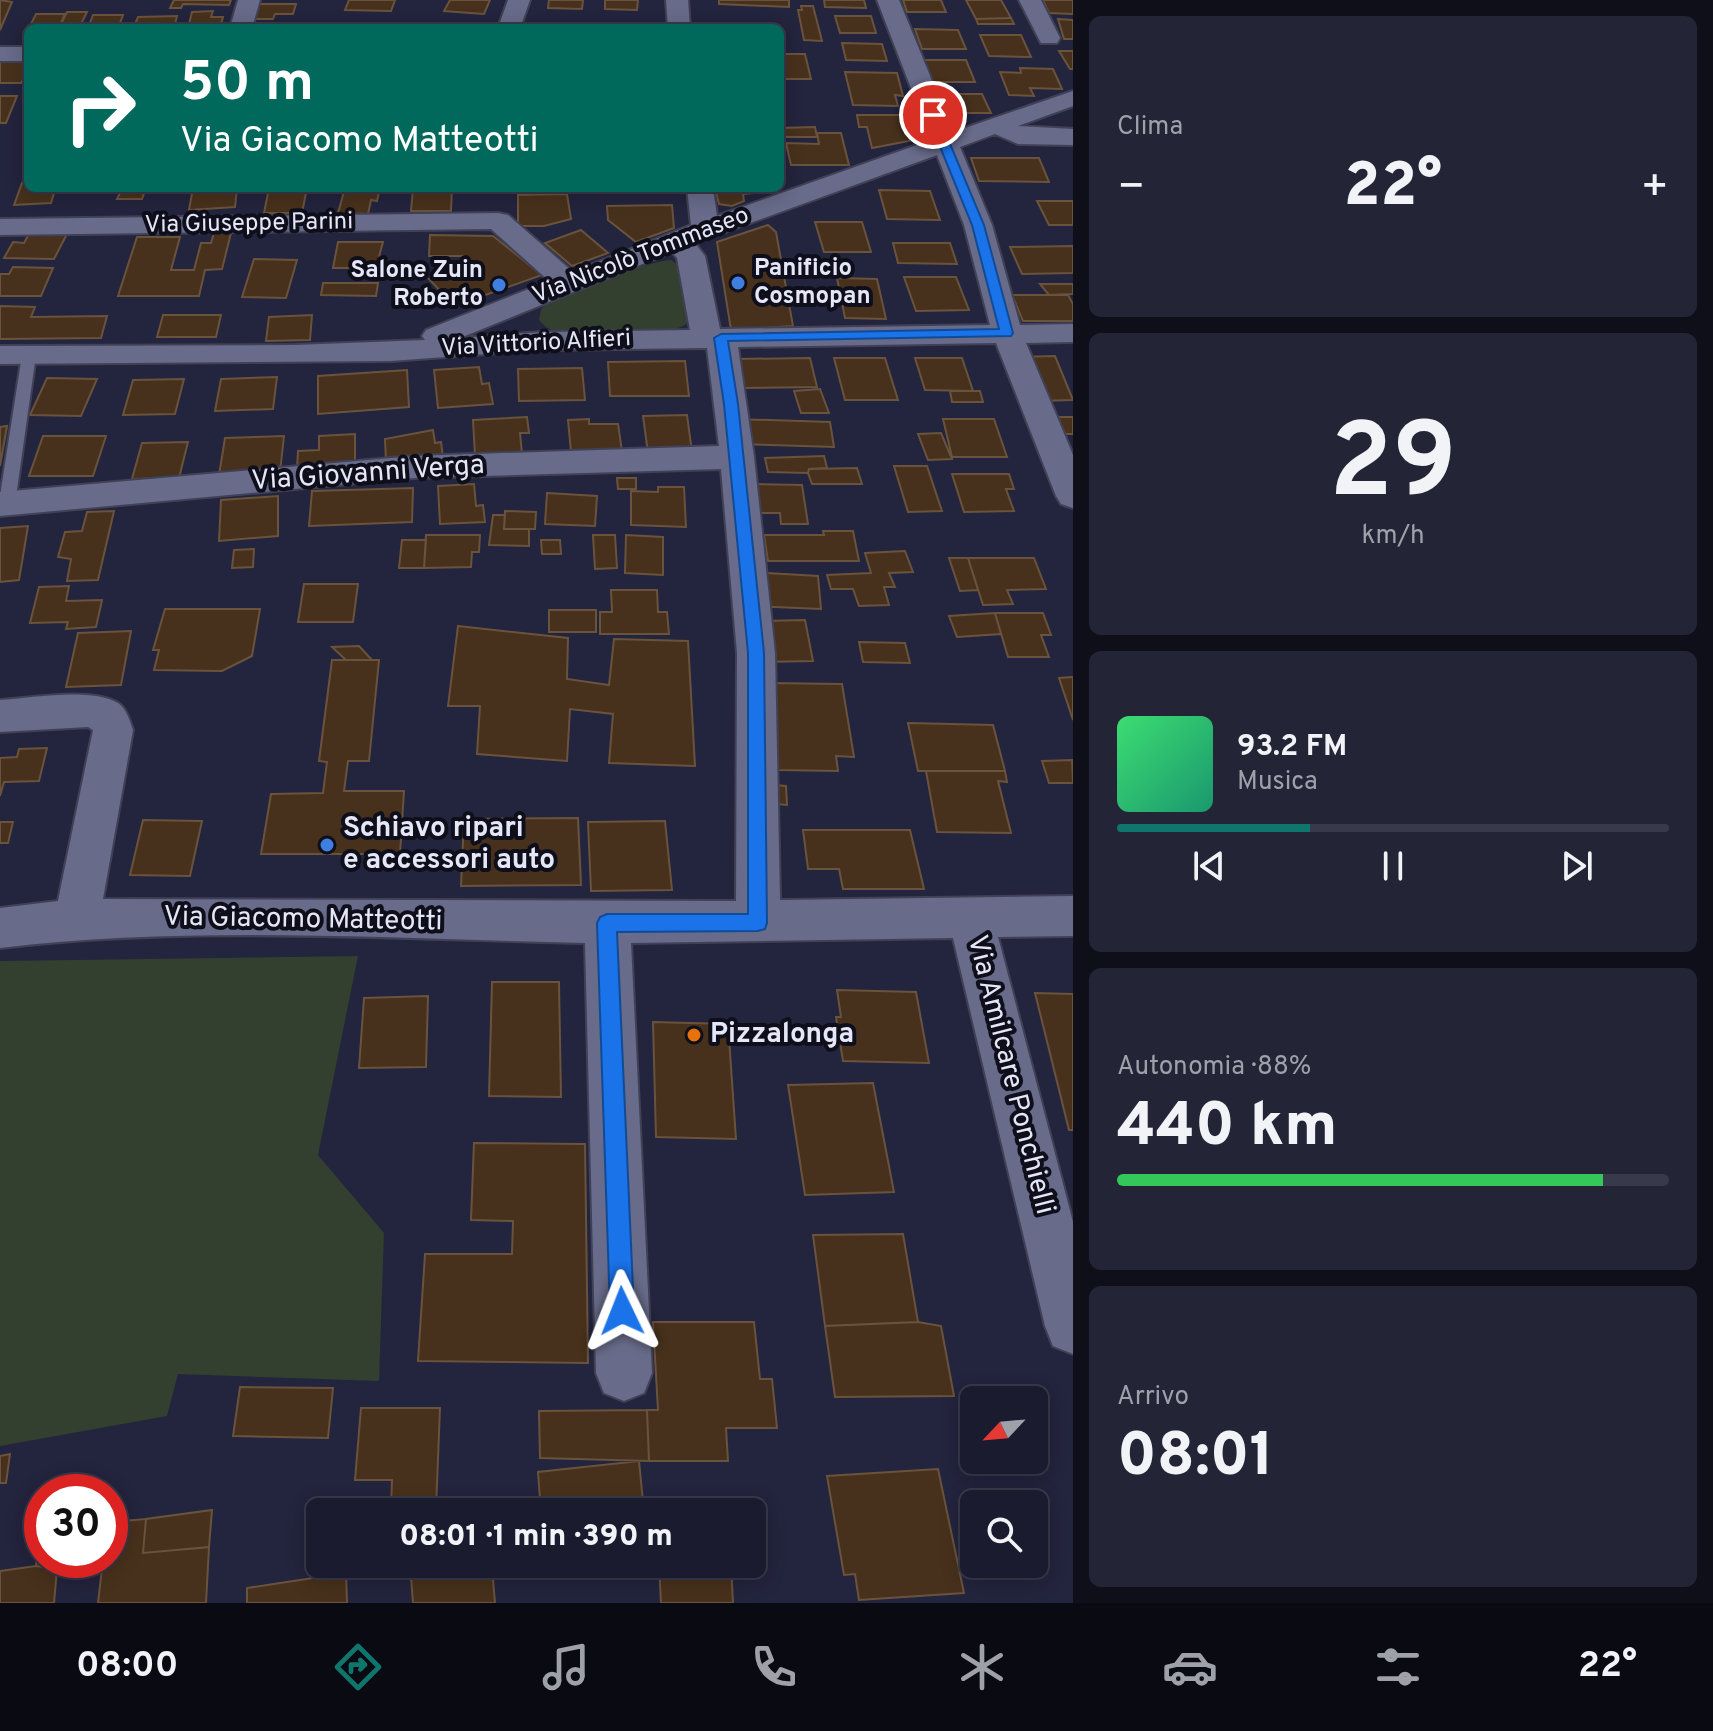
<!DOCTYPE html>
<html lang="it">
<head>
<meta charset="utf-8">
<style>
  body { margin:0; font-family:Overpass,sans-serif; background:#232436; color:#f1f3f6; height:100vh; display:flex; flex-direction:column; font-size:30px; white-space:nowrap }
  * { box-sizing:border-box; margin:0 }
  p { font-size:26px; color:#9fa1aa }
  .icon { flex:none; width:44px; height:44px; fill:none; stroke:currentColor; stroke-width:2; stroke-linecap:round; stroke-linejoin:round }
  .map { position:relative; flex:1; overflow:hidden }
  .sheet { display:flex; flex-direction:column; gap:16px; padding:16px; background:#0e0f19; width:640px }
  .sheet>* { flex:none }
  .top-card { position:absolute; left:24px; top:24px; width:760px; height:168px; border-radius:12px; box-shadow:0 4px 20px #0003,0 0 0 2px #38394a; background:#00695c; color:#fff; overflow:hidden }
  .needle { width:52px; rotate:244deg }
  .buttons { position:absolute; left:960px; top:1386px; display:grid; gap:16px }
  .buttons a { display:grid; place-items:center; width:88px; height:88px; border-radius:12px; background:#1a1b2e; box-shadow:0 4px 20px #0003,0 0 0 2px #38394a; font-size:40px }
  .speed { position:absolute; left:24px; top:1474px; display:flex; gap:16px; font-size:40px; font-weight:700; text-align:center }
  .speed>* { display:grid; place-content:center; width:104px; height:104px; border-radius:50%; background:#1a1b2e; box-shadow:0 4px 20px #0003,0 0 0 2px #38394a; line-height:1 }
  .speed .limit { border:12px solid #d22; background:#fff; color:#111 }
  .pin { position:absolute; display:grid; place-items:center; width:68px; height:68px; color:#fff; margin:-34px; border:4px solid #fff; border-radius:50%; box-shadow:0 2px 8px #0007 }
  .me { position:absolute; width:88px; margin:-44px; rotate:358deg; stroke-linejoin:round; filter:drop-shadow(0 0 6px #0008) }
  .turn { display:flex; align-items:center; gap:28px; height:168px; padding:0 24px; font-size:36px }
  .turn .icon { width:104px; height:104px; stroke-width:2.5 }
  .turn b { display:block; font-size:56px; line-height:68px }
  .big { font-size:60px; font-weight:800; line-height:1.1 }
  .sheet .tile { flex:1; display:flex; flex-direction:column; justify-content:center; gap:12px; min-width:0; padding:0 28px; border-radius:12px; background:#232436 }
  .sheet .dial { align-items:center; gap:0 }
  .dial b { font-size:104px; line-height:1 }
  .song { display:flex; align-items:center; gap:24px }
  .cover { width:96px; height:96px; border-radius:12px; background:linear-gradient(135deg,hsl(140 70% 55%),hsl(160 70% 35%)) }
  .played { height:8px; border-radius:4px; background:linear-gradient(90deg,#0f766e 35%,#38394a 35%) }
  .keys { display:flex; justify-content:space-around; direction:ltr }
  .heat { display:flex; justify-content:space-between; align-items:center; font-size:44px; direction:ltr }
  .charge { height:12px; border-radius:6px; background:linear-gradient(90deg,#34c759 88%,#38394a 0) }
  .trip { position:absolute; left:306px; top:1498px; width:460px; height:80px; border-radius:12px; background:#1a1b2e; box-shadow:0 4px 20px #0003,0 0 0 2px #38394a; font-weight:800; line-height:80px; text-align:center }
  .tabs { display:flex; height:128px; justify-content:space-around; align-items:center; background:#0a0b12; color:#9fa1aa }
  .tabs .icon { width:56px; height:56px }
  .tabs .active { color:#0f766e }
  .tabs b { font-size:36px; color:#f1f3f6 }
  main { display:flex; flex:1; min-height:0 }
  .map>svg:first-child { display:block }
  .green { fill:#33402f }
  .building { fill:#47311c; stroke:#6a533d; stroke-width:2 }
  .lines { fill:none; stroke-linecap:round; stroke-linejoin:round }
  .service-casing { stroke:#404156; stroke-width:4 }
  .minor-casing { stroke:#404156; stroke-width:4 }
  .service { fill:#686b89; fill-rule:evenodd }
  .minor { fill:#686b89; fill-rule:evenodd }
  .route { fill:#1a73e8; stroke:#114b97; stroke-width:2 }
  .shop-dot { fill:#3f7fe0; stroke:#0e0f1a; stroke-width:3 }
  .food-dot { fill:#e8710a; stroke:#0e0f1a; stroke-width:3 }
  .labels { text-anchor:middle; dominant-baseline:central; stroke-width:8; stroke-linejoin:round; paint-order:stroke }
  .far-street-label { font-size:24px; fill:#e5e7f8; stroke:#0e0f1a }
  .far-poi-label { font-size:24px; font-weight:bold; fill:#e5e7f8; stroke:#0e0f1a; text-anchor:start }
  .street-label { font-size:28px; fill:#e5e7f8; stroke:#0e0f1a }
  .poi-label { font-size:28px; font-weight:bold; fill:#e5e7f8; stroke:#0e0f1a; text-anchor:start }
</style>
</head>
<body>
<main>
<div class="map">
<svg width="1073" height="1603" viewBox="0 0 1073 1603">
  <rect width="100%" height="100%" fill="#23243d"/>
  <path class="green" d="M671 260 680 266C683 280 694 308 688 322 681 337 572 335 554 331 547 329 544 325 539 320L541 309C555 294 649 261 671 260Z
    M358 956 318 1155 384 1233 379 1381 178 1374 167 1416 0 1446V961Z"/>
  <path class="building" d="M0 0 12 2 0 30Z
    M174 0H231L229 5 183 4 181 8H170Z
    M349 0H395L391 11 345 10Z
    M450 0H490L484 14 444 11Z
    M549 0H583L582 9 548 8Z
    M605 0H638L637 10 605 9Z
    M719 0H789V7L719 4Z
    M824 0H864L866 8 825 7Z
    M903 0H941L946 12H907Z
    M966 0H1001L1011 18 976 19Z
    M1043 0H1073V14L1049 13Z
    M256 4H296L293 14H275L273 19H251Z
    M801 6H813L822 41 804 40 798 10H802Z
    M213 11 211 17H223L220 28H188L192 12Z
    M67 12H87L81 24H61Z
    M36 14H65L60 25 29 28Z
    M93 15H123L118 28H88Z
    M177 16 175 24H135L138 17Z
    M835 16H871L876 33H840Z
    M1011 18 1014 24H978L976 19Z
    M1058 19 1073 20V39H1064Z
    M915 29 958 30 966 49H922Z
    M980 35H1021L1031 57 989 56Z
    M842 43 882 44 887 61 846 60Z
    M1059 51H1073V69H1070Z
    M780 54H805L811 79H780Z
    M6 59H28V71L21 83H0V61Z
    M924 60H966L975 82H931Z
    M1020 68 1053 69 1062 89 1030 88 1034 96 1009 95 1000 72 1021 73Z
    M845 72 897 73 903 96 895 95 898 106 853 105Z
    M937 94H982L991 113H946Z
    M0 96H17L6 123H0Z
    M857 115H906L914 140 872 148 867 127H859Z
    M815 127 817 137H780V128Z
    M817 133H841L849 165H791L786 143 819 144Z
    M971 158H1039L1049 182 979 181Z
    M22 183H28V188H67L65 193H54L51 203 14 205Z
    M108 188H146L142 199H117L120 193H107Z
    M193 188H237L235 207 189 210Z
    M269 188H307L302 213H264Z
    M345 188H393L392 193 379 192 377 201 371 200 368 214 338 213Z
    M413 188H452L451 211H411Z
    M715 188H772L774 191 743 194 744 201 732 206 719 204Z
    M879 190 930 191 940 220 887 219Z
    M567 194 571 219 544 226H518V195Z
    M1037 201H1073V225H1049Z
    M672 205 674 228 636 242 608 220 607 206Z
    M815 222H862L871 252H824Z
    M768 225 776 232 793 326 731 330 717 242Z
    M581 230 608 253 572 266 545 243Z
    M214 233H231L222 269 205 270 199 296H118L137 237H180L171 270H194L201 243H211Z
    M29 234H67L54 259 4 258 13 242 24 243Z
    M430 235 493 236 542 275 454 306 429 279 454 271 458 276 479 268 465 256H429Z
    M338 242H383L376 268H333Z
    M893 243H950L957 264 898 263Z
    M1073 246V273L1022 274 1010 247Z
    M254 259 297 260 286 298 242 297Z
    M13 267 53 268 41 296H0V274H9Z
    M904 277H956L969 310 916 311Z
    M837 278 877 279 886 319 845 318Z
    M323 283H378L376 296 321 295Z
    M1040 284H1073V294L1049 295Z
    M1012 295H1068L1073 304V321H1023Z
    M0 306 35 307 31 317 107 316 101 338 0 339Z
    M163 315H221L216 337H157Z
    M312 315 310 340 266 341 269 317Z
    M1055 356 1073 400 1037 401 1019 357Z
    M810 358 817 387 742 388 736 359Z
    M834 358H885L898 400H845Z
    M915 358H962L973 391 925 390Z
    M685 361 689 396H610L608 362Z
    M479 367 482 384 489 383 493 404 438 408 434 370Z
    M582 368 585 400 519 401 518 369Z
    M407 370 409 407 318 414V376Z
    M277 377 273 409 215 411 221 379Z
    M47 378 97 379 81 416 30 415Z
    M184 379 175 414 123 415 133 380Z
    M820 389 829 413H801L794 391Z
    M950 391H980L983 402H952Z
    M687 415 692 452 648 453 643 416Z
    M527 417 529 433H520L522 454 475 455 473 420Z
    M1058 417H1073V434H1065Z
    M589 419V424H618L622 451 571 452 568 420Z
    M735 419 830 422 834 447 737 444Z
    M943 419H994L1007 457H952Z
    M7 426 0 466V427Z
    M433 430 435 443 441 442 443 457 386 462 385 439Z
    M941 433 952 459 928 460 918 434Z
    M355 434V465L297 469 298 451 319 450V436Z
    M43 436H106L93 476H29Z
    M284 436 280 472 219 475 225 438Z
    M188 442 179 478 132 479 142 443Z
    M824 456 827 468 809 469 808 473 768 472 765 458Z
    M894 466H927L942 511 908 512Z
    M857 468 862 484H812L808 473 809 469Z
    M952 474H1009L1014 489H1006L1014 511 964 512Z
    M617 478H636V489H618Z
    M474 484 476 506 483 505 485 522 440 524 438 486Z
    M755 484 802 485 808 524H781L780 513H758Z
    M658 487H684L686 527 631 525V491L658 492Z
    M413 488 412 522 309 526 312 491Z
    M547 493 597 496 595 526 545 524Z
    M278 496V536L219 541 221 500Z
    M114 511 98 580 67 581 71 559 58 557 65 532 82 531 87 512Z
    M505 511 536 512 535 529H504Z
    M493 515H505L504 529H529V546L489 545Z
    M28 526 19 580 0 582V528Z
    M823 531H853L859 561H768L764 535H824Z
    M426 535H480L479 552H472L471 567 424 568Z
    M593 535H615L617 568 595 569Z
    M626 535 663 537V575L625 573Z
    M402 540H426L424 568H399Z
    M541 540H560L561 554H542Z
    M254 549 253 567 232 568 234 550Z
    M905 551 913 572 889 573 895 587H884L889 605 859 606 853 589H831L827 575 871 573 865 553Z
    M949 558H968L978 590 960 591Z
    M968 558H1034L1046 589 1007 590 1013 604 983 605Z
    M751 572 818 576 821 609 752 606Z
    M304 584H358L353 622H298Z
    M69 586 66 601 102 600 96 627 66 629 68 622 30 623 39 587Z
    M611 590H657L658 612H667L669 634H600V612H612Z
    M165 609H260L252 656 222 671 154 670 159 650H153Z
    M549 610H596V632H549Z
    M995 613 1001 634 957 637 949 616Z
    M995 613H1043L1051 635H1041L1049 657H1008Z
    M805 620 813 661 764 662 756 621Z
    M458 626 568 638 567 679 609 685 614 639 688 641 695 766 609 763 613 714 570 709 567 761 477 754 480 706H448Z
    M131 631 121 685 66 687 78 633Z
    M859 642 905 643 910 663 863 662Z
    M359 646 372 660H346L332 647Z
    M332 660H379L369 761H348L344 791H404L400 854H261L271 794 323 793 327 762 319 761Z
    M1073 677V720L1059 678Z
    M768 683 842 684 854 757 836 756 838 771 778 770Z
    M908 723 993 725 1005 771H918Z
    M47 748 39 781 4 782 0 796V758L17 757 19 749Z
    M1072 760 1073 783H1049L1042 761Z
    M926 771H1005L1007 782 998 781 1011 833 937 832Z
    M762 784 786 786 787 805 763 803Z
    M578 818 581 885 461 886 464 819Z
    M143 820 202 821 190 876 130 875Z
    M665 821 672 890 591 891 588 822Z
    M0 822H13L8 843H0Z
    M803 830H910L924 889H843L839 869H808Z
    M492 982H559L561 1097 489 1096Z
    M837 990 916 992 929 1063 843 1061 836 1017H841Z
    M1035 993 1073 994V1130H1069Z
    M428 996 426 1067 359 1068 364 998Z
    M653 1022 728 1024 736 1139 656 1137Z
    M873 1083 894 1192 805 1195 788 1085Z
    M474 1143 585 1144 588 1363 418 1361 425 1254H512L513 1221 471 1220Z
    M903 1234 918 1322 825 1326 813 1235Z
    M653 1322H754L760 1379H772L777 1428H726L728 1461H649L647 1410H658Z
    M918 1322 941 1326 954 1396 835 1397 825 1326Z
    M240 1387 333 1388 328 1438 233 1436Z
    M361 1408H440L436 1509H391L392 1480H355Z
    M647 1410 649 1461 540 1458 539 1411Z
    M10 1454 6 1483H0V1456Z
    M639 1461 644 1512H541L538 1472Z
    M938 1469 964 1593 859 1600 855 1574 844 1575 827 1476Z
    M212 1510 209 1547 143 1553 146 1519Z
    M146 1519 143 1553 209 1547 206 1603H98L103 1560H110V1522Z
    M41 1521 42 1560H82V1566L57 1569 36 1566Z
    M410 1564H459L460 1574 492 1568 495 1603H413Z
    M659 1564H731L733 1603H661Z
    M36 1566 57 1569 54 1603H0V1571Z
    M346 1573 347 1603H247V1588Z"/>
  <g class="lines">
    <defs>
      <path id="service" d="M29 351 36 355 15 504 7 510 0 506V496L22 355Z"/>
      <path id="minor" d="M238 0H260L252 28H230Z
        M508 0H530L520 28H498Z
        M666 0H688L690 28H668Z
        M877 0H899L953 132 1073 91V106L1018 126 1073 129V145L1018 144 995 134 960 147 992 225 1020 325 1073 324V342L1026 343 1073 455V508L1061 504 1056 496 996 343 738 347 754 457 775 653 780 900 1073 896V936L998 937 1073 1222V1354L1053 1346 1045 1326 953 938 631 943 652 1373 644 1393 624 1401 604 1393 596 1373 585 943C391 939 193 925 0 948V908L58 901 93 730 88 727 0 732V700C31 698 91 687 118 703 126 708 130 721 133 730L103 899 736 901 737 653 721 469 414 478 0 516V492L414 456 719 446 707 348 542 350 391 361 0 364V346L295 345 425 340 422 336 426 330 549 281 491 229 0 235V219L498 213 508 215 573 272 691 225 687 188H713L717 216 931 140ZM937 155 964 225 990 325 720 329 705 256 695 243ZM672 252 677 258 690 330 542 332 460 338Z
        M1019 0H1041L1060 38 1057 43H1041Z
        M0 47H28V61H0Z"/>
    </defs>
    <use href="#service" class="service-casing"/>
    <use href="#minor" class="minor-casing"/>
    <use href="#service" class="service"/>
    <use href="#minor" class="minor"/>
  </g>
  <path class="route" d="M933 112 938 115 984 225 1013 333 1011 336 728 341 738 404 764 653 767 923 765 929 758 931 617 932 634 1311 630 1319 622 1323 614 1319 610 1311 597 923 600 917 607 914H748V653L724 404 714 338 721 334 999 329 972 225 927 115Z"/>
  <g class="shop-dot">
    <circle cx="738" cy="283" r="8"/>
    <circle cx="499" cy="285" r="8"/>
    <circle cx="327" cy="845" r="8"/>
  </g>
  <circle class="food-dot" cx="694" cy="1035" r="8"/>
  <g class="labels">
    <g class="far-street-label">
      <text transform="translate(249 224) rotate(-1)">Via Giuseppe Parini</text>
      <text transform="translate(641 256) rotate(-21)">Via Nicolò Tommaseo</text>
      <text transform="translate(536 344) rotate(-3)">Via Vittorio Alfieri</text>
    </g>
    <g class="far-poi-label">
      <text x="754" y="269">Panificio<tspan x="754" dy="28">Cosmopan</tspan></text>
      <text x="483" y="271" text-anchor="end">Salone Zuin<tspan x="483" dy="28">Roberto</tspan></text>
    </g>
    <g class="street-label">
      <text transform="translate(368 474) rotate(-4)">Via Giovanni Verga</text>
      <text transform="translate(303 920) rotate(1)">Via Giacomo Matteotti</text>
      <text transform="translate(1010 1075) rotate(76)">Via Amilcare Ponchielli</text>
    </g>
    <g class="poi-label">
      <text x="343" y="829">Schiavo ripari<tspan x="343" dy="32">e accessori auto</tspan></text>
      <text x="710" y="1035">Pizzalonga</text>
    </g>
  </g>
</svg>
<div class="buttons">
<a><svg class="needle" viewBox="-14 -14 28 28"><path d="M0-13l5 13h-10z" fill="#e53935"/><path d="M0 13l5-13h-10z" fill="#9fa1aa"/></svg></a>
<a><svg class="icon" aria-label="search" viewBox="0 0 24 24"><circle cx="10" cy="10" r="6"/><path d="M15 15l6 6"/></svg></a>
</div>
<div class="speed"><div class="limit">30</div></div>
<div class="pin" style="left:933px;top:115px;background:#d93025"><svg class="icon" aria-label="arrive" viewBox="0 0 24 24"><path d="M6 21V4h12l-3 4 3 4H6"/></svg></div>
<svg class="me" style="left:622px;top:1311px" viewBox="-20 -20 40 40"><path d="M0-17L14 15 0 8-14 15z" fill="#1a73e8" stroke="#fff" stroke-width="4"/></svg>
<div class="trip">08:01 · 1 min · 390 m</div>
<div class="top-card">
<div class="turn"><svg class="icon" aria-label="right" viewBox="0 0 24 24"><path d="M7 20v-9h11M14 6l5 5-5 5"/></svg><div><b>50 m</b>Via Giacomo Matteotti</div></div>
</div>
</div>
<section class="sheet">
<div class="tile"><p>Clima</p>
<div class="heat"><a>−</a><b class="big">22°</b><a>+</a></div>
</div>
<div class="tile dial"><b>29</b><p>km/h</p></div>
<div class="tile">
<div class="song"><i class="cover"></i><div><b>93.2 FM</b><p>Musica</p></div></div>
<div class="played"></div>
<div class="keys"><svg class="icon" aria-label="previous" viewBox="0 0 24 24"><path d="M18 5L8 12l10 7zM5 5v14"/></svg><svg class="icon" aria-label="pause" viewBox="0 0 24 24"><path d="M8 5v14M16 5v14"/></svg><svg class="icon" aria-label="next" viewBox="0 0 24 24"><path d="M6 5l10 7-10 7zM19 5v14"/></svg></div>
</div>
<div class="tile"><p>Autonomia · 88%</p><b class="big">440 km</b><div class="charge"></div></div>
<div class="tile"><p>Arrivo</p><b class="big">08:01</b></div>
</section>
</main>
<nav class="tabs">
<b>08:00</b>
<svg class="icon active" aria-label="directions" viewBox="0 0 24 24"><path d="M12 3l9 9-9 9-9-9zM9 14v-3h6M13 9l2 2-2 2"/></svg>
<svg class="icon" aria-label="music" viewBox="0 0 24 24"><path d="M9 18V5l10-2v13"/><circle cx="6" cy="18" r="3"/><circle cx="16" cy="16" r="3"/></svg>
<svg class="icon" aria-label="phone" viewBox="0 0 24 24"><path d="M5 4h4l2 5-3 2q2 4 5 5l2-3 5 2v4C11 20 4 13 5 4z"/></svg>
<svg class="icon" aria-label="climate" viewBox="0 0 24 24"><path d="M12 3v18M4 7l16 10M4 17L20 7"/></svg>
<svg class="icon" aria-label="car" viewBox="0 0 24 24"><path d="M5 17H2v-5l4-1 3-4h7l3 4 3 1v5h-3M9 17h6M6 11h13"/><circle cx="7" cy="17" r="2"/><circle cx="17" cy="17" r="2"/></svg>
<svg class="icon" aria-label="filters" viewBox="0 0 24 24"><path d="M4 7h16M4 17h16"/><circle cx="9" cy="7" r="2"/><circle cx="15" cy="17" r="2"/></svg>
<b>22°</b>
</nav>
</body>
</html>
